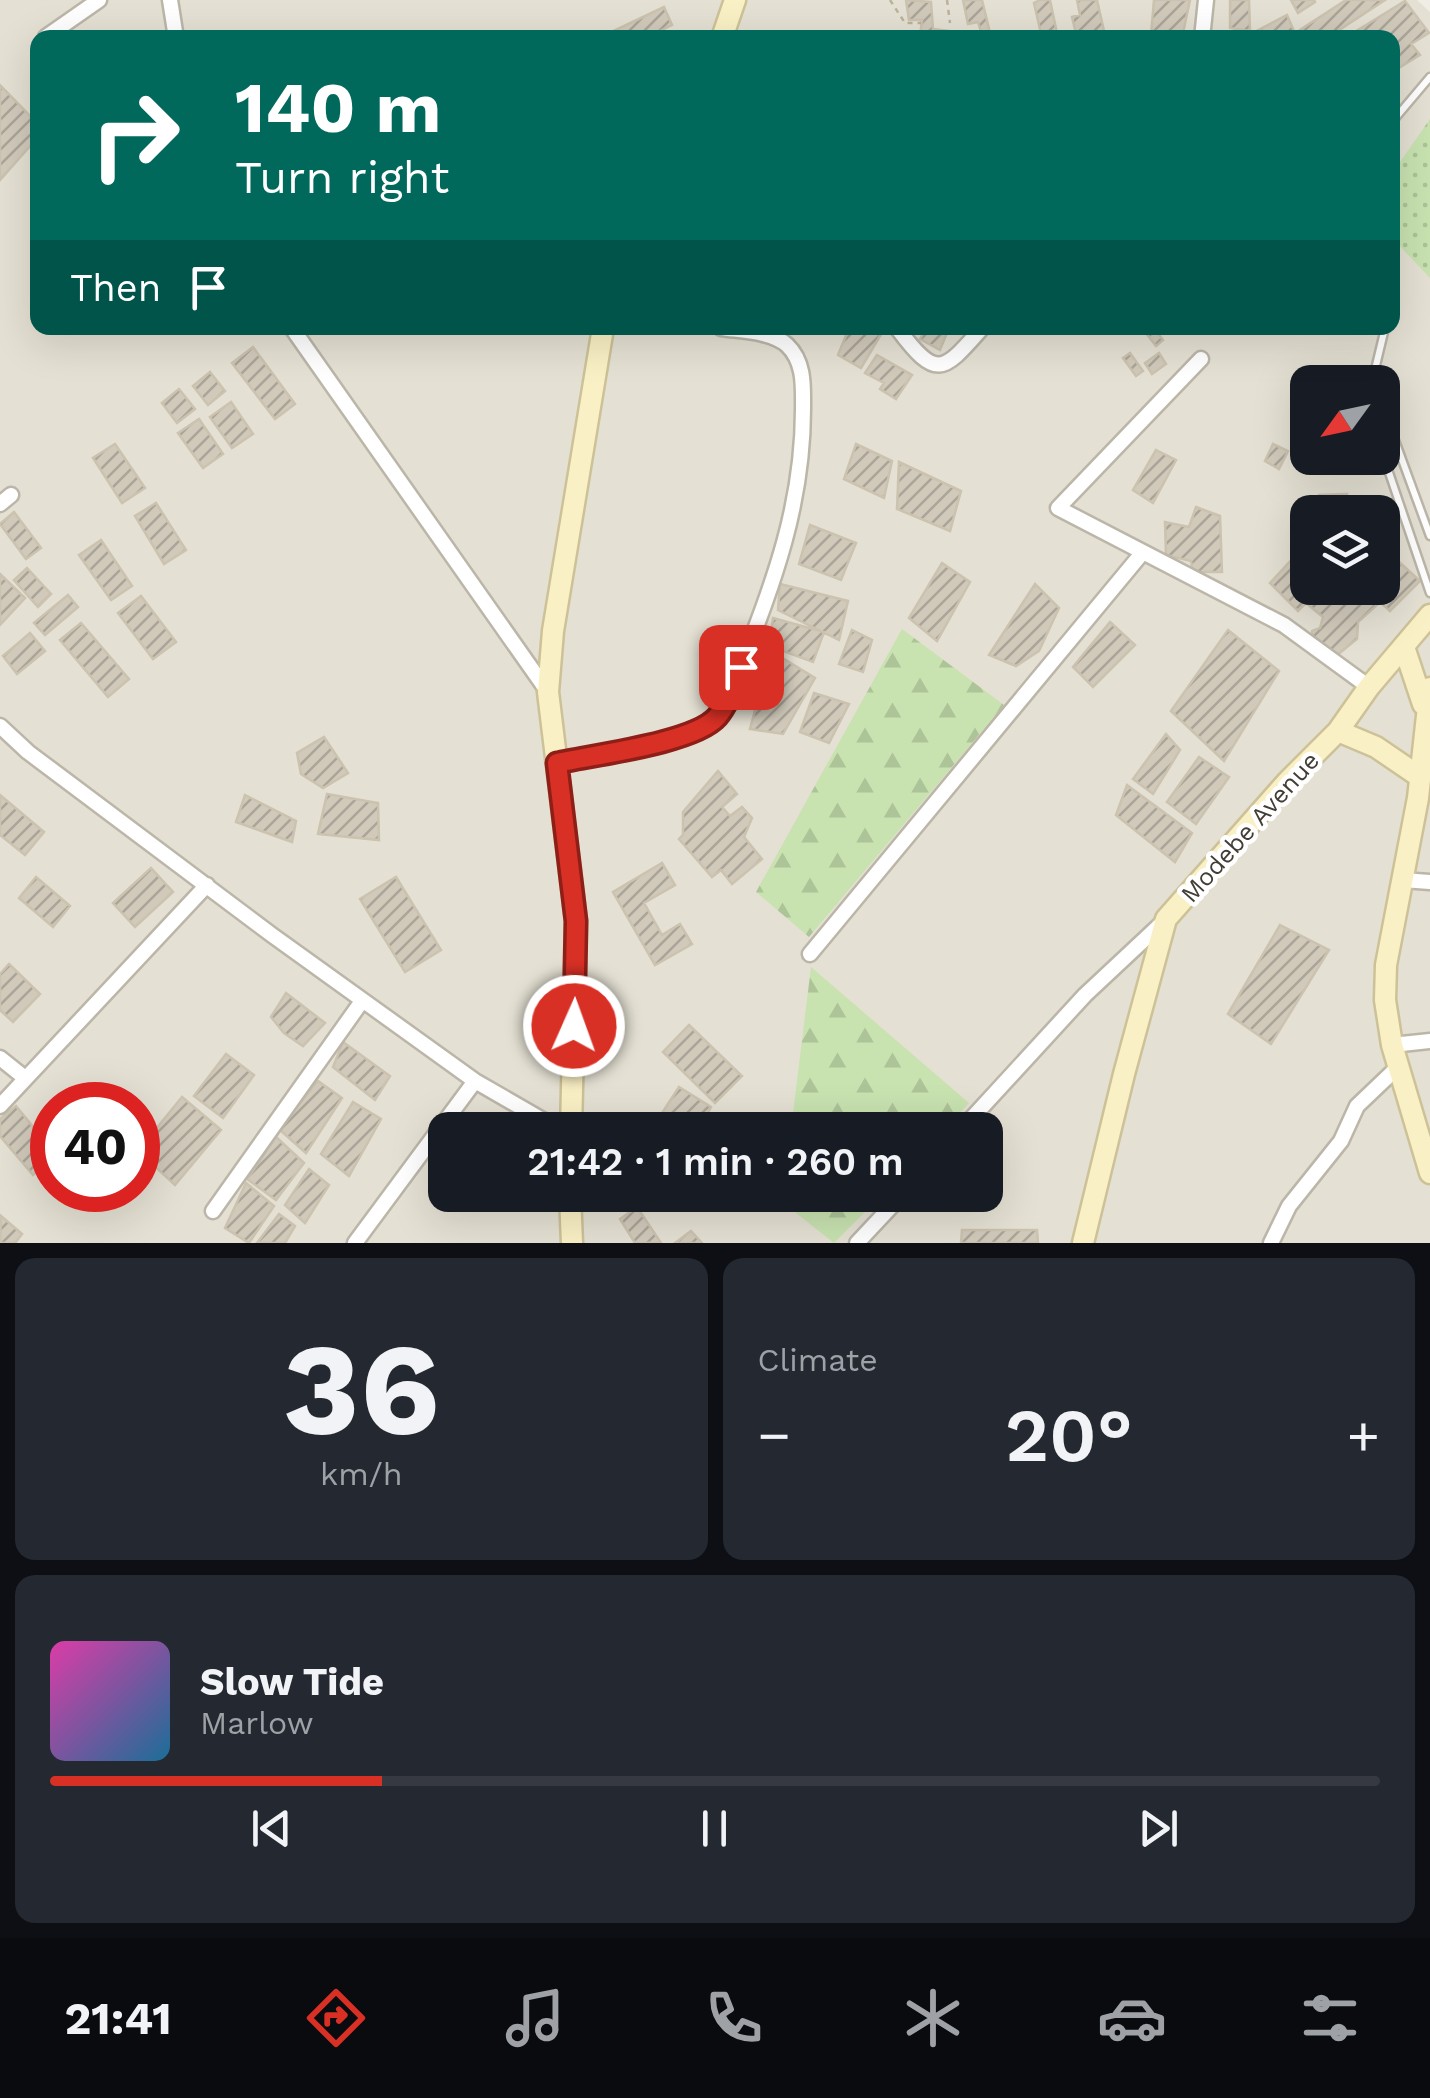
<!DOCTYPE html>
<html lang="en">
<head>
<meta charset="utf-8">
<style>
  body { margin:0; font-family:"Work Sans",sans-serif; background:#242831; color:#f1f3f6; height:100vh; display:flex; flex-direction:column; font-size:38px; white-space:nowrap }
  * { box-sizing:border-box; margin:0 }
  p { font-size:32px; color:#9ea1a6 }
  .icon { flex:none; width:55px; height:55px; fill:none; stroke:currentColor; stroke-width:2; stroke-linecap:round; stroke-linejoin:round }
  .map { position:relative; height:1243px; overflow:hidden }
  .drawer { display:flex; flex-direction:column; gap:15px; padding:15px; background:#0d0f14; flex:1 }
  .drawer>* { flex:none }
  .guide { position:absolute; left:30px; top:30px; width:1370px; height:305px; border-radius:20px; box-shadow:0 10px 40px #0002; background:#00695c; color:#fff; overflow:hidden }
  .needle { width:65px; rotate:237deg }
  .tools { position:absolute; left:1290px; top:365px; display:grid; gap:20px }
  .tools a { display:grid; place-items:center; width:110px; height:110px; border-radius:20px; background:#171b24; box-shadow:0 10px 40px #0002; font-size:50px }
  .speed { position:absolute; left:30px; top:1082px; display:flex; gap:20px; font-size:50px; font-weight:700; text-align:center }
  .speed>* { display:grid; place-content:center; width:130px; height:130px; border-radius:50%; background:#171b24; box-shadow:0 10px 40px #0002; line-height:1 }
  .speed .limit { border:15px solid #d22; background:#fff; color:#111 }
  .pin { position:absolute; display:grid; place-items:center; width:85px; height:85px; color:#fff; margin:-42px; border-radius:20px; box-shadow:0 5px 15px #0006 }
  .me { position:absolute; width:110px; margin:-55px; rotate:2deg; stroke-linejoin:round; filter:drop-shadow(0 0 8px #0008) }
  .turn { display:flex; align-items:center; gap:35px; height:210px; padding:0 40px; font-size:45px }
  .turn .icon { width:130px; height:130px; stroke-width:2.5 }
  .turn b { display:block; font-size:70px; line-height:85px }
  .then { display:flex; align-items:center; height:95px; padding:0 40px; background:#0003; gap:20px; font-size:38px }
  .big { font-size:75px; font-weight:600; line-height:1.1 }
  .drawer .tile { flex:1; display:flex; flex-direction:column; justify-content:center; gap:15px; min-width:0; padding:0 35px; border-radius:20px; background:#242831 }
  .drawer .dial { align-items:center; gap:0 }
  .dial b { font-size:130px; line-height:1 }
  .song { display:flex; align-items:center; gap:30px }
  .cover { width:120px; height:120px; border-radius:15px; background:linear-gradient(135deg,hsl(320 70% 55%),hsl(200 70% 35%)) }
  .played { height:10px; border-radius:5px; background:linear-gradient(90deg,#d93025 25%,#363941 25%) }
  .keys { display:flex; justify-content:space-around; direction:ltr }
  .heat { display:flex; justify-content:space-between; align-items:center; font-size:55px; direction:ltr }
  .drawer .tiles { flex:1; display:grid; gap:15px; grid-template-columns:1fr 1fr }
  .tile:last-child { grid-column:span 2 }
  .trip { position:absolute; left:428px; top:1112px; width:575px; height:100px; border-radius:20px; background:#171b24; box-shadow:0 10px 40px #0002; font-weight:600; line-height:100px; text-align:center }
  .tab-bar { display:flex; height:160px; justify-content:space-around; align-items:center; background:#090b0e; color:#9ea1a6 }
  .tab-bar .icon { width:70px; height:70px }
  .tab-bar .selected { color:#d93025 }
  .tab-bar b { font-size:45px; color:#f1f3f6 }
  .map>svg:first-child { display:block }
  .residential { fill:#e4e0d3; fill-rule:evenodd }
  .forest { fill:url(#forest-firs) }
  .park { fill:url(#park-dots) }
  .building { fill:url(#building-hatch); stroke:#cbc2af; stroke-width:2.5 }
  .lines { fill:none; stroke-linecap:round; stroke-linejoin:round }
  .lane-casing { stroke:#bbb6a8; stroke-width:11 }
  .street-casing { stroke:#bbb6a8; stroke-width:19 }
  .secondary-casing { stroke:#cdc297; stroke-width:25 }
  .path { stroke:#bcb29a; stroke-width:2.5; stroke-dasharray:5 5; stroke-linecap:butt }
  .lane { stroke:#fff; stroke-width:6 }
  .street { stroke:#fff; stroke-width:14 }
  .secondary { stroke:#faf0c5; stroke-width:20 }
  .route-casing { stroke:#8d1f18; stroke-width:25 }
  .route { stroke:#d93025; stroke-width:18 }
  .labels { text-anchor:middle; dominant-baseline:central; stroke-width:9; stroke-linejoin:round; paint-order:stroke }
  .street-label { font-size:25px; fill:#423e35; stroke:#fff }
</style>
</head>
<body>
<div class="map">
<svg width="1430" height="1243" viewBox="0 0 1430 1243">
  <defs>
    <pattern id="forest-firs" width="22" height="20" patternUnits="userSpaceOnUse" patternTransform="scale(2.5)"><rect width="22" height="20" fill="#c8e2b0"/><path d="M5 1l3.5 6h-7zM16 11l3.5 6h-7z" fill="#adc398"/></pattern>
    <pattern id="park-dots" width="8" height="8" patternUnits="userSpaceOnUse" patternTransform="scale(2.5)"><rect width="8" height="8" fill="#c8e2b0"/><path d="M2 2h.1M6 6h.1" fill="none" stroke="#adc398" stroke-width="1.8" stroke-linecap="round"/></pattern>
    <pattern id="building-hatch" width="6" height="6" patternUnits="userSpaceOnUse" patternTransform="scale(2.5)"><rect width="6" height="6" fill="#d1cabb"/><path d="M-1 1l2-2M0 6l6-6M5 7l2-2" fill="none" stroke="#aba599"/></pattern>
  </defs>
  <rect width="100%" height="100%" fill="#f0eee4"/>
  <path class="residential" d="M0 0H1417L1430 12V1243H0ZM38 38H1392V328H38ZM1308 382H1382V458H1308ZM1308 512H1382V588H1308ZM52 1105H138V1190H52ZM445 1130H985V1195H445Z"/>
  <path class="forest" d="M902 629 1004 705 809 937 756 892Z
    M811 967 969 1103 944 1130H791Z
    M783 1195H882L834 1243 782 1202Z"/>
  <path class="park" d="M1430 119V278L1393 239V172Z"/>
  <path class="building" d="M906 0 931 2 933 29 982 35 978 22 968 24 963 0H982L991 37 998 38H924L920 36 922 20H909Z
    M1040 0H1050L1058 38H1042L1034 3Z
    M1077 0H1097L1104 31 1077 38 1072 17 1080 15Z
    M1154 0H1190L1182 38 1151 35Z
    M1230 0H1249L1250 31 1230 28Z
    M1291 0H1314L1315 2 1298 13Z
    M1346 0H1385L1327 38H1305L1300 30Z
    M1405 1 1429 33 1411 44 1420 55 1392 72V38H1345Z
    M664 7 672 25 646 38 601 37Z
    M1287 15 1297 38H1243Z
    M0 85 38 124V137L0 180Z
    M849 328H876L883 331 861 368 838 355Z
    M926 328H949L940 350 920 339Z
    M1142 328H1154L1163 340 1156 346Z
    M253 347 295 404 275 419 232 363Z
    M1130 353 1143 371 1136 376 1123 358Z
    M1159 353 1166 364 1152 374 1145 363Z
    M877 355 912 375 896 399 880 389 884 383 865 373Z
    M210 372 225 391 208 405 193 386Z
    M179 389 195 409 177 423 162 403Z
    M231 402 253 434 232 448 210 417Z
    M199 419 223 454 203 468 178 433Z
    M115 444 145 488 122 503 93 458Z
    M856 444 892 461 884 498 844 479Z
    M1273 444 1288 451 1279 469 1265 461Z
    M1156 450 1176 460 1153 503 1133 490Z
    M899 462 961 491 950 531 897 509Z
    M1347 494V512H1320L1319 495Z
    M156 503 186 550 164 564 135 516Z
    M1196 507 1220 516 1222 572H1193L1191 561 1166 555 1165 522 1189 527Z
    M14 512 41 548 26 559 0 524Z
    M810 525 856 543 841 580 799 564Z
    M101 540 132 586 111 600 79 555Z
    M1308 542V588H1382V546L1420 581 1390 611 1380 602 1358 622 1357 639 1336 656 1313 639 1312 631 1320 628 1323 617 1306 603 1298 611 1270 583Z
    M942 563 970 582 937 641 909 618Z
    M27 568 51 594 38 607 14 580Z
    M0 574 25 598 0 625Z
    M780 584 848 601 839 640 778 610Z
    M1035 584 1059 608 1039 651 1016 666 989 655Z
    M68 595 78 607 45 635 34 623Z
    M141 596 176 642 153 659 118 613Z
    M773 618 824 632 813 662 769 646Z
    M1110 622 1135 645 1093 687 1073 667Z
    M81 623 129 679 108 697 60 640Z
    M852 630 872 640 863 672 839 664Z
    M1228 630 1279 671 1224 761 1171 711Z
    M30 633 45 651 17 674 3 656Z
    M771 651 815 678 783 734 750 729Z
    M814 693 849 704 829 743 800 732Z
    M1166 734 1180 750 1153 794 1133 779Z
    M324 737 348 773 323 788 301 774 297 753Z
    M1199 757 1229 777 1196 824 1167 802Z
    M718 771 737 794 722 807 730 816 742 807 752 818 744 837 762 859 732 884 721 870 712 877 679 839 683 835V812Z
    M1127 785 1192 833 1175 862 1116 815Z
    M327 794 378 803 379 840 318 834Z
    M0 795 44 832 25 855 0 835Z
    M245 795 296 821 292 842 236 822Z
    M662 863 675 885 644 903 662 935 680 924 692 944 655 965 613 892Z
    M151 868 173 892 135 927 113 903Z
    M36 877 70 906 53 927 19 898Z
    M396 877 441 950 405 972 360 899Z
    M1280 925 1329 950 1271 1044 1228 1014Z
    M9 964 40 994 13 1022 0 1010V974Z
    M286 993 325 1023 303 1046 284 1033 271 1017Z
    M689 1025 742 1076 715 1103 663 1052Z
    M343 1042 390 1076 375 1100 333 1067Z
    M226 1054 254 1075 223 1118 194 1096Z
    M318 1081 342 1098 306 1153 279 1129Z
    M679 1087 711 1107 699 1130H651Z
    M182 1097 221 1130 175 1185 138 1151Z
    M353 1102 381 1119 349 1176 321 1154Z
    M16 1106 52 1150V1158L33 1175 0 1136V1119Z
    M276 1137 304 1163 276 1200 247 1179Z
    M309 1169 329 1185 305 1223 285 1205Z
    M246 1183 274 1206 249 1243 225 1228Z
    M637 1207 661 1243H635L620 1219Z
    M279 1214 295 1226 285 1243H257Z
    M1 1216 22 1234 15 1243H0Z
    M962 1230H1037L1038 1243H961Z
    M691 1231 702 1243H675Z"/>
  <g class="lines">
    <defs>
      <path id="lane" d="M1392 122 1430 77
        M1372 382 1385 328
        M1382 405 1430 536
        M1382 452 1430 593"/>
      <path id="street" d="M170 0 176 38
        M46 37 99 0
        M1202 38 1206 0
        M292 328 548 692
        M898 329C937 381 943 372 982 328
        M1201 359 1058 508 1284 625 1369 687
        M0 504 11 495
        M0 726 28 752 272 935 475 1081 560 1130
        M557 763C596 755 683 745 712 722 718 717 723 709 727 703 765 602 803 519 803 409 803 387 805 362 787 345 771 331 741 331 721 328
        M1403 880 1430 882
        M810 954 1143 552
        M1392 1045 1430 1041
        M0 1058 25 1078
        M0 1106 207 885
        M961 1130 1085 995 1162 923
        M213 1211 362 1001
        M355 1243 475 1081
        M857 1243 902 1195
        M1271 1243 1289 1206 1341 1141 1357 1106 1399 1066"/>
      <path id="secondary" d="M722 38 735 0
        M1404 647 1423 704
        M1430 688 1418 798 1386 965 1385 1000 1392 1045 1430 1173
        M1338 731 1376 747 1420 777
        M571 1130 576 921 548 692 553 631 603 328
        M570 1195 572 1243
        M1083 1243 1124 1074 1166 919 1287 782 1338 731 1369 687 1430 615"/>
    </defs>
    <use href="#lane" class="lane-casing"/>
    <use href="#street" class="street-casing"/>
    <use href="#secondary" class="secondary-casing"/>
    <path class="path" d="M890 0 905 23H921
      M947 0 950 23"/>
    <use href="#lane" class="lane"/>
    <use href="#street" class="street"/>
    <use href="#secondary" class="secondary"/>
  </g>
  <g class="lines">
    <defs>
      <path id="route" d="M574 1026 576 921 557 763C593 755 694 743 717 717 729 703 734 684 741 667"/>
    </defs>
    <use href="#route" class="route-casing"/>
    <use href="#route" class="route"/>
  </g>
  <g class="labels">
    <g class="street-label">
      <text transform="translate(1250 827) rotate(-48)">Modebe Avenue</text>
    </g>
  </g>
</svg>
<div class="tools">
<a><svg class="needle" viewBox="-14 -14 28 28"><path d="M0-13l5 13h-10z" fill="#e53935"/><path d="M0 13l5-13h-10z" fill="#9ea1a6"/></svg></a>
<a><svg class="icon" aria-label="layers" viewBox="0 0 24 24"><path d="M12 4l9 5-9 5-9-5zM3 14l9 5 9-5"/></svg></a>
</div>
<div class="speed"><div class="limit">40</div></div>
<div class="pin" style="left:741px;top:667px;background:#d93025"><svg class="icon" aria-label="arrive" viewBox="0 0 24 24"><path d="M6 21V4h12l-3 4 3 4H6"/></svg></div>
<svg class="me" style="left:574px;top:1026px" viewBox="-20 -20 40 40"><circle r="17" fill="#d93025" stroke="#fff" stroke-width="3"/><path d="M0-11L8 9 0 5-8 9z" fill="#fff"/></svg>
<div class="trip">21:42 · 1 min · 260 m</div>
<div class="guide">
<div class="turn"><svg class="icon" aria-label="right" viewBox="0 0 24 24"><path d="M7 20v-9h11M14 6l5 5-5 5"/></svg><div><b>140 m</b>Turn right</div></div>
<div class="then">Then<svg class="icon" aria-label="arrive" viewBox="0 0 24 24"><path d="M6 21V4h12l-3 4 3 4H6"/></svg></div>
</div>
</div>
<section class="drawer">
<div class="tiles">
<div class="tile dial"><b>36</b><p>km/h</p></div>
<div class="tile"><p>Climate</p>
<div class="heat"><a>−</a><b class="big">20°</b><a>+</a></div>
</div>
<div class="tile">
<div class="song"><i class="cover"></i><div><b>Slow Tide</b><p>Marlow</p></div></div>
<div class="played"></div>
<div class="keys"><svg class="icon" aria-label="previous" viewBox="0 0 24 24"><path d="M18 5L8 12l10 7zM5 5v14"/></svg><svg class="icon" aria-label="pause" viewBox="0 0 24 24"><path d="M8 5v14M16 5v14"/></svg><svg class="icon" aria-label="next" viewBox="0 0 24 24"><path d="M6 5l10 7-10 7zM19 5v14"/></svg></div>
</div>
</div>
</section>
<nav class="tab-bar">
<b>21:41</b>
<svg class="icon selected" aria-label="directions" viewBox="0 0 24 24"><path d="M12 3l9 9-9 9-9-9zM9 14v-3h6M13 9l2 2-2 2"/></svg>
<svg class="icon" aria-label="music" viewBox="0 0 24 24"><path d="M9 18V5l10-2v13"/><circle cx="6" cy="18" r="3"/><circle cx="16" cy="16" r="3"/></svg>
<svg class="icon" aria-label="phone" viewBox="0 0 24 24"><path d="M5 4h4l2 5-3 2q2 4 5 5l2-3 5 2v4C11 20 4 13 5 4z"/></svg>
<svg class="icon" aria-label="climate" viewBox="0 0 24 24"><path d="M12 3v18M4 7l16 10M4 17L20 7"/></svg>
<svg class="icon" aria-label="car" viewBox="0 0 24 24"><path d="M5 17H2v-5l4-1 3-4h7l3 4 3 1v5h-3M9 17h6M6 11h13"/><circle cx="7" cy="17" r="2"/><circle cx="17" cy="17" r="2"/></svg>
<svg class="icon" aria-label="filters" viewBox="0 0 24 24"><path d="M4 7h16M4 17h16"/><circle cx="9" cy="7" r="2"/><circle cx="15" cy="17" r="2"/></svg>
</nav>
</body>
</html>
